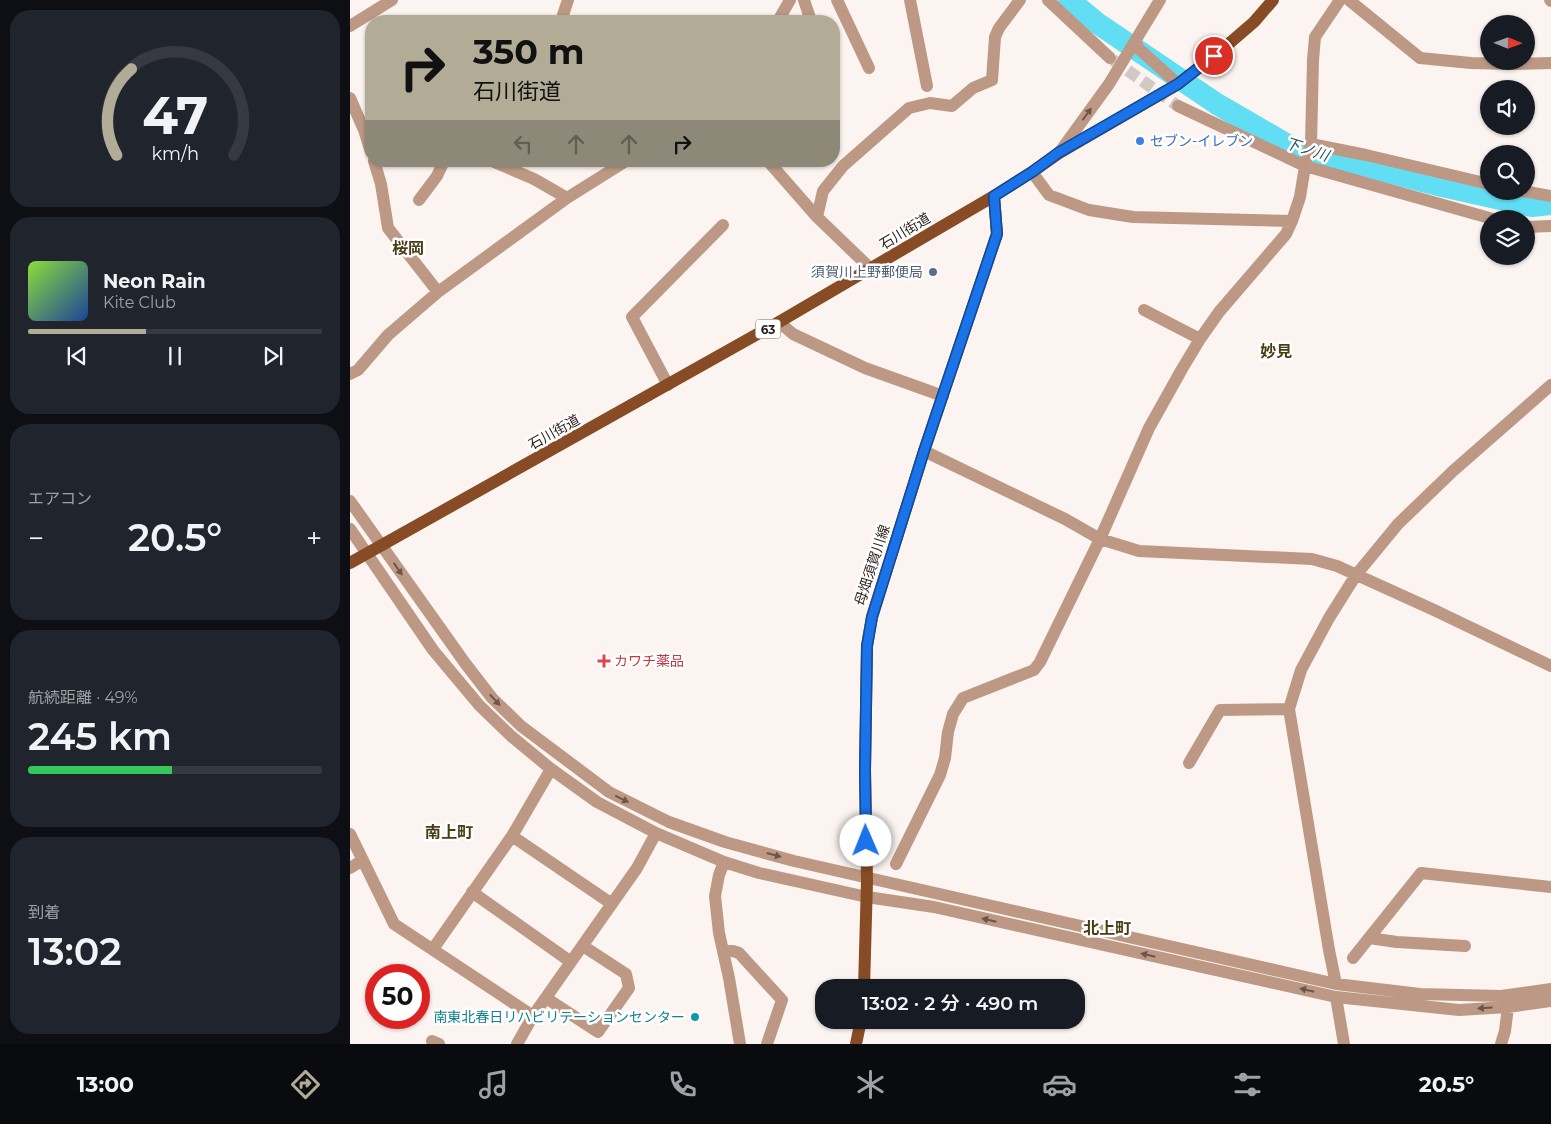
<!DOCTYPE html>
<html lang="ja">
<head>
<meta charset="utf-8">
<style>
  body { margin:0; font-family:Montserrat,"Noto Sans JP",sans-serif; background:#20242c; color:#f1f3f6; height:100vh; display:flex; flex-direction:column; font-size:19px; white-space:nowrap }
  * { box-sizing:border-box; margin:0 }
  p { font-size:16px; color:#9ea1a6 }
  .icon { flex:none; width:28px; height:28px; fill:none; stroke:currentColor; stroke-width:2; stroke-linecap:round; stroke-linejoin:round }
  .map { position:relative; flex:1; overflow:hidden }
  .sheet { display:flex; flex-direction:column; gap:10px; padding:10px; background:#0d0f14; width:350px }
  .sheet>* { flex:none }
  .hud { position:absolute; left:15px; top:15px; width:475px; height:152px; border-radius:20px; box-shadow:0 1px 4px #0004; background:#b2ab96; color:#111; overflow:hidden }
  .needle { width:32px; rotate:91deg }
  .fabs { position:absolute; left:1130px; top:15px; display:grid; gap:10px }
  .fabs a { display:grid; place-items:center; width:55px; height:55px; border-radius:50%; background:#171b24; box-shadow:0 1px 4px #0004; font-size:25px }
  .speed { position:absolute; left:15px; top:964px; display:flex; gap:10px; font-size:25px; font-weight:700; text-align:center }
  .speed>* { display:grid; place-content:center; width:65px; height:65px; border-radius:50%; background:#171b24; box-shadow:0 1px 4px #0004; line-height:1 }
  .speed .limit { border:8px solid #d22; background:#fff; color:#111 }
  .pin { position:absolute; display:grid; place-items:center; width:42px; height:42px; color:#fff; margin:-21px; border:2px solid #fff; border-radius:50%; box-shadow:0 1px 5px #0007 }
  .me { position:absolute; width:55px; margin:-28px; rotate:359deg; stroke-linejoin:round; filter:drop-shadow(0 0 4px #0008) }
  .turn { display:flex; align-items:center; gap:18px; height:105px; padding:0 25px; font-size:22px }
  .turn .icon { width:65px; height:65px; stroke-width:2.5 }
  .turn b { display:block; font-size:35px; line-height:42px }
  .lanes { display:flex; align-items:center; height:48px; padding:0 25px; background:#0003; justify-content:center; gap:25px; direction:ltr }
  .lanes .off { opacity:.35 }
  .big { font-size:38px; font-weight:600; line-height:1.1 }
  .sheet .widget { flex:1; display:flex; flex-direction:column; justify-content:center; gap:8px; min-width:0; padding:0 18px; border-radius:20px; background:#20242c }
  .sheet .dial { align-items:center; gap:0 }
  .dial svg { height:130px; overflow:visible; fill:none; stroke:#363941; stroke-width:7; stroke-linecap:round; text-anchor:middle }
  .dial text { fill:#f1f3f6; stroke:none }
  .song { display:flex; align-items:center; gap:15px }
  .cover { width:60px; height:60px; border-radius:8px; background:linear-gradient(135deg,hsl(90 70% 55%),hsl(220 70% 35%)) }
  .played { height:5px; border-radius:2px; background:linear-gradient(90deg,#b2ab96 40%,#363941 40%) }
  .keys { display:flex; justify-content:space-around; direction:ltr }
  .heat { display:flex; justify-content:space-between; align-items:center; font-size:28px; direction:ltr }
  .charge { height:8px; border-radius:4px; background:linear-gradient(90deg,#34c759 49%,#363941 0) }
  .trip { position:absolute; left:465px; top:979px; width:270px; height:50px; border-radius:20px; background:#171b24; box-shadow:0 1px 4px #0004; font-weight:600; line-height:50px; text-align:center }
  .menu { display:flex; height:80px; justify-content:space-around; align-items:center; background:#090b0e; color:#9ea1a6 }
  .menu .icon { width:35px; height:35px }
  .menu .on { color:#b2ab96 }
  .menu b { font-size:22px; color:#f1f3f6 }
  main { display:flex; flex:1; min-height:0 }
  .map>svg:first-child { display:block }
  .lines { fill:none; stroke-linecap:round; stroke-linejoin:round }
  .river { stroke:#62def4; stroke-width:22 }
  .minor-tunnel { stroke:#d1c9c5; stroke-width:12; stroke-dasharray:12 6; stroke-linecap:butt }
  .minor { stroke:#bd9985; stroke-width:12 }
  .major { stroke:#874c25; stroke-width:12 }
  .oneway { fill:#6d5649 }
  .route-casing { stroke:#114b97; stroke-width:12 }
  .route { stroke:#1a73e8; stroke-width:9 }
  .shop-dot { fill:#3f7fe0; stroke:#fff; stroke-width:2 }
  .service-dot { fill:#5c6f8a; stroke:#fff; stroke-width:2 }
  .health-dot { fill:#e0444e; stroke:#fff; stroke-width:2 }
  .culture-dot { fill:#0f9aa8; stroke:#fff; stroke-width:2 }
  .labels { text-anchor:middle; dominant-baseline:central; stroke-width:5; stroke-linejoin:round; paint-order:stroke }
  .shield { fill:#fff; stroke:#6b625d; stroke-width:1 }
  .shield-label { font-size:12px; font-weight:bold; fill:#2b1f18 }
  .shop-label { font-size:14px; fill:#366cbe; stroke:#fff; text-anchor:start }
  .street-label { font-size:14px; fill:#2b1f18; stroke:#fff }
  .service-label { font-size:14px; fill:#4e5e75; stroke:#fff; text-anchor:end }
  .health-label { font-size:14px; fill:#be3a42; stroke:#fff; text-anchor:start }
  .culture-label { font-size:14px; fill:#0d838f; stroke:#fff; text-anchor:end }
  .water-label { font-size:15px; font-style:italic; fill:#255963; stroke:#fff }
  .quarter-label { font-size:16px; font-weight:bold; fill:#4a3d14; stroke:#fff }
</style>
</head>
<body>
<main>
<section class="sheet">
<div class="widget dial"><svg viewBox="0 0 100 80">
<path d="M14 69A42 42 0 1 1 86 69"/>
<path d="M14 69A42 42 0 0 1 23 16" stroke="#b2ab96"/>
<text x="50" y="56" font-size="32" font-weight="700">47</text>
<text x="50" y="72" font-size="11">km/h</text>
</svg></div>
<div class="widget">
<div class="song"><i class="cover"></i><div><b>Neon Rain</b><p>Kite Club</p></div></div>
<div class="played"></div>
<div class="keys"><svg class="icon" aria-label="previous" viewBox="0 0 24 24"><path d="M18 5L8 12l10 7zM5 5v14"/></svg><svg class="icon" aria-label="pause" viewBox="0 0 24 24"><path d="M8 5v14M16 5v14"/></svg><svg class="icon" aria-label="next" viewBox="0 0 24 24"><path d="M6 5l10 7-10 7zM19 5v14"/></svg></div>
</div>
<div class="widget"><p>エアコン</p>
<div class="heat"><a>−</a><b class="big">20.5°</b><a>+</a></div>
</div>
<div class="widget"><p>航続距離 · 49%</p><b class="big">245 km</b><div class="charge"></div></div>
<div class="widget"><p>到着</p><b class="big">13:02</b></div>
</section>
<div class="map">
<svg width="1201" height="1044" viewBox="0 0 1201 1044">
  <rect width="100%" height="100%" fill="#fbf4f0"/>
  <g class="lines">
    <path class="river" d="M719 0 747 23 867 104 941 147 1092 186 1182 206 1201 204"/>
    <path class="minor-tunnel" d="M763 60 828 106"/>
    <path class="minor" d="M454 0 461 21
      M487 0 519 68
      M560 0 577 86
      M698 0 760 58
      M999 0 1070 58 1121 63 1162 64 1201 63
      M1200 0 1201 1
      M211 21 218 0
      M428 21 440 0
      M0 26 42 0
      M785 41 789 49 828 84
      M0 98 14 130 21 152
      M828 106 955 166 1143 219
      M961 144 1016 155 1139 184
      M709 153 759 84 810 0
      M24 161 31 184 38 228 88 292
      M142 161 184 179 217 198
      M418 161 467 217 521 269
      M682 172 699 195 739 210 783 217 942 221
      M1173 191 1201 196
      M69 200 87 176 94 161
      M467 217 473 191 493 166 559 108 580 103 602 106 623 88 642 80 645 37 649 28 670 0
      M1176 227 1201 226
      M794 310 850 339
      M429 322 443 334 515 368 593 396
      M0 374 8 370 38 335 88 292 217 198 276 161
      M318 385 282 317 373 225
      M574 451 715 519 750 539 789 551 962 559 987 566 1084 610 1201 666
      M0 501 115 663 142 698 171 726 259 792 319 822 375 842 444 861 986 984 1070 994 1151 996 1201 989
      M0 529 83 650 129 705 161 736 201 769 247 802 306 833 374 862 409 873 517 897 584 907 986 997 1109 1010 1158 1007 1201 1001
      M839 763 870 710 939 709
      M0 834 44 924 183 1016
      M162 836 262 904
      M374 862 369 875 365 896 369 933 379 978 390 1044
      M546 864 590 775 595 758 598 732 603 714 613 698 684 670 690 662 750 539 799 428 832 369 850 339 869 312 936 234 942 221 950 197 955 166 961 144 963 60 965 37 990 0
      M0 868 13 860
      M122 892 221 962
      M1019 938 1047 942 1115 946
      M83 949 162 836 201 769
      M373 951H383L389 953 432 1000 417 1044
      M1003 958 1071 873 1201 887
      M986 984 979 950 939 709 951 670 979 618 1006 575 1048 524 1103 471 1201 385
      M986 997 994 1044
      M196 998 248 1032 279 988 276 974 233 946
      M82 1041 89 1044
      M167 1044 183 1016 287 868 306 833
      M1151 1044 1155 1031 1158 1007"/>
    <path class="major" d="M0 563 429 322 644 196 682 172 709 153 828 84 875 47 904 22 923 0
      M514 988 517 881 515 770 517 646 522 617 574 451 647 234 644 196
      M506 1044 511 1020"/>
  </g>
  <defs><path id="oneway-solid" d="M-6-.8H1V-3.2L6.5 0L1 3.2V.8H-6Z" transform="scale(1.25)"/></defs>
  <g class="oneway">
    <use href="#oneway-solid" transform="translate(737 114) rotate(-54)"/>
    <use href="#oneway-solid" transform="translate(48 569) rotate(55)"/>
    <use href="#oneway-solid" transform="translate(145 700) rotate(47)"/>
    <use href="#oneway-solid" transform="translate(272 799) rotate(26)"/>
    <use href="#oneway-solid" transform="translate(424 855) rotate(15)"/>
    <use href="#oneway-solid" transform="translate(639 920) rotate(-167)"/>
    <use href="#oneway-solid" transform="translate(798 955) rotate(-167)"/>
    <use href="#oneway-solid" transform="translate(957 990) rotate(-167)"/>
    <use href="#oneway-solid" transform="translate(1135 1008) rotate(177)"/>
  </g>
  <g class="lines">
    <defs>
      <path id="route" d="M516 841 515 770 517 646 522 617 574 451 647 234 644 196 682 172 708 153 828 84 864 56"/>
    </defs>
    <use href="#route" class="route-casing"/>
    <use href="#route" class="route"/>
  </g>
  <circle class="shop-dot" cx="790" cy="141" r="5"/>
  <circle class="service-dot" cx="583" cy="272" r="5"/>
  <path class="health-dot" d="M251.5 653.5h5v5h5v5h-5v5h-5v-5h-5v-5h5z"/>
  <circle class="culture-dot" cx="345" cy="1017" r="5"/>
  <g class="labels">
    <rect class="shield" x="405.5" y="319.5" width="25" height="19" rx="4"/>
    <g class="shield-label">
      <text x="418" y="329">63</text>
    </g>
    <g class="shop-label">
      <text x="800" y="141">セブン-イレブン</text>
    </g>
    <g class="street-label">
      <text transform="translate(555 231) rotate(-31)">石川街道</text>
      <text transform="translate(204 432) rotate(-29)">石川街道</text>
      <text transform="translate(522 565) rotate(-72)">母畑須賀川線</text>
    </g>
    <g class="service-label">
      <text x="573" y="272">須賀川上野郵便局</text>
    </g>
    <g class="health-label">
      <text x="264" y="661">カワチ薬品</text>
    </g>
    <g class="culture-label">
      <text x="335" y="1017">南東北春日リハビリテーションセンター</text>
    </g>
    <g class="water-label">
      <text transform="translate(957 149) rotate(18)">下ノ川</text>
    </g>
    <g class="quarter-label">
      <text x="58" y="248">桜岡</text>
      <text x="926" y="351">妙見</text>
      <text x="99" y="832">南上町</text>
      <text x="757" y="928">北上町</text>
    </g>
  </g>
</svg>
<div class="fabs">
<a><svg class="needle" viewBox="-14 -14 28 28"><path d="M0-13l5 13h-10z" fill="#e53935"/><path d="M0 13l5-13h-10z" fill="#9ea1a6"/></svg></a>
<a><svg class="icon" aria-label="sound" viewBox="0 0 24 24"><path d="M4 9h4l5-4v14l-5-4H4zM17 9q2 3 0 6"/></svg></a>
<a><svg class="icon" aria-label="search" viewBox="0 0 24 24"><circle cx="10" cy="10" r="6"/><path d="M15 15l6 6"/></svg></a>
<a><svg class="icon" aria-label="layers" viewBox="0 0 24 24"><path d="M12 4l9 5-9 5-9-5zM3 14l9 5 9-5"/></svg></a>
</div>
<div class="speed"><div class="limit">50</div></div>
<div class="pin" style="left:864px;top:56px;background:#d93025"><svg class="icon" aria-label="arrive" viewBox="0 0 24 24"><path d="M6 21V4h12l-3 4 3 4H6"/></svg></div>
<svg class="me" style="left:516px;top:841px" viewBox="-20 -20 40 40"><circle r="19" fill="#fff"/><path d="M0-13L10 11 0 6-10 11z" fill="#1a73e8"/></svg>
<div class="trip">13:02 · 2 分 · 490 m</div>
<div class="hud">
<div class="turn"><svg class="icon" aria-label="right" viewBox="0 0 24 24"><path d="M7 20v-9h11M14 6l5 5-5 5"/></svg><div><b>350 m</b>石川街道</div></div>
<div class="lanes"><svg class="icon off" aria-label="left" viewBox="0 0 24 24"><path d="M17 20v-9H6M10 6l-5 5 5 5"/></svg><svg class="icon off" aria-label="ahead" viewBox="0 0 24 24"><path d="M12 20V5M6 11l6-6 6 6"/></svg><svg class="icon off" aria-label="ahead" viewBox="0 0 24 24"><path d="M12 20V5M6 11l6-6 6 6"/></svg><svg class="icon" aria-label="right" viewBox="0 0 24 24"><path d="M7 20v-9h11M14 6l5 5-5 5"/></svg></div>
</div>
</div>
</main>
<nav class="menu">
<b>13:00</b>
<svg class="icon on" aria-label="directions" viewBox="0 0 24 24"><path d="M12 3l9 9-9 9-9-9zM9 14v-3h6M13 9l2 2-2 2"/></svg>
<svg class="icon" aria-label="music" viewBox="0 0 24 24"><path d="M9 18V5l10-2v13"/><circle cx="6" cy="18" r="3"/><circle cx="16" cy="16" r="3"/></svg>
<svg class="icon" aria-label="phone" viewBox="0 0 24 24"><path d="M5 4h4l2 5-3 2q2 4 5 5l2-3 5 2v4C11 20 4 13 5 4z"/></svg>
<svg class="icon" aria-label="climate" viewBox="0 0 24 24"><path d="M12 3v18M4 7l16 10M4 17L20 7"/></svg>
<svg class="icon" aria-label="car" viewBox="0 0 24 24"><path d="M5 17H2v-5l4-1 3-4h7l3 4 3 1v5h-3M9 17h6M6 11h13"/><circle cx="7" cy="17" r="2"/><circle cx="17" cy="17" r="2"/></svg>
<svg class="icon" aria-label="filters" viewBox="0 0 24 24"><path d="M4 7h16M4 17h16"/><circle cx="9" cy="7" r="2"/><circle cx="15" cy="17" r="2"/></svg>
<b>20.5°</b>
</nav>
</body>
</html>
